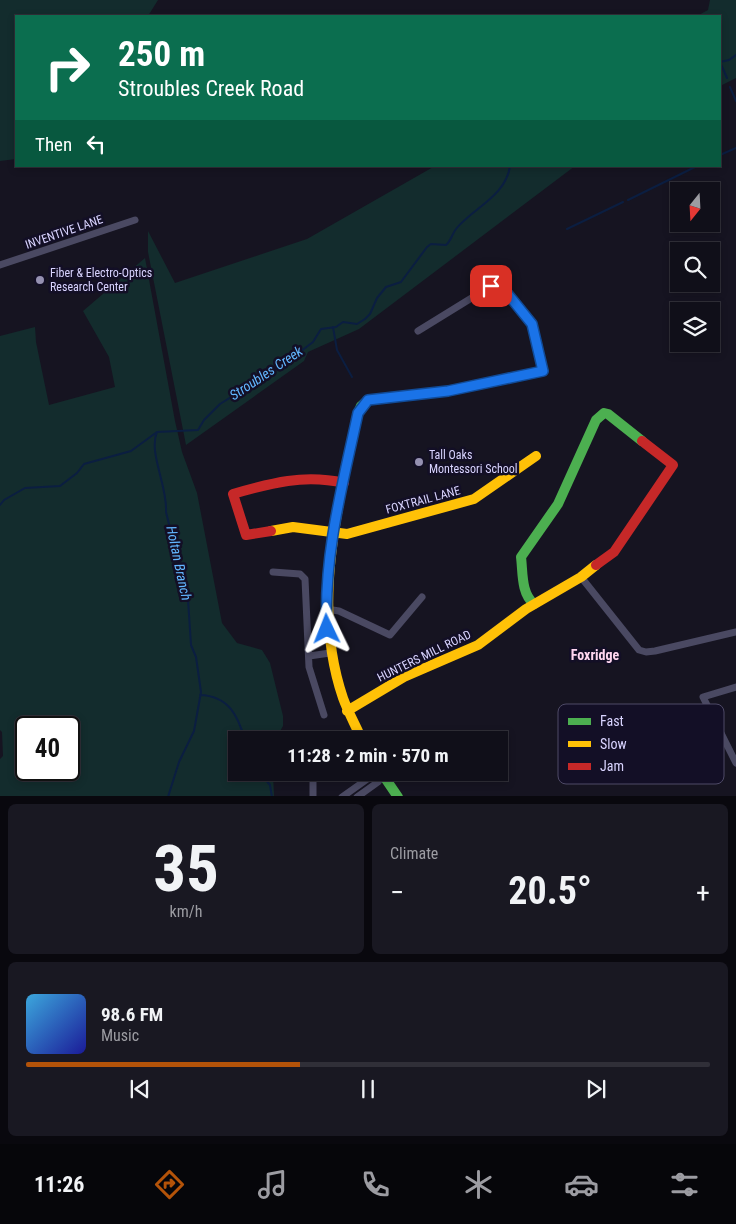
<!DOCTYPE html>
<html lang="en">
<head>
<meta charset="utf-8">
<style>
  body { margin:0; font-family:"Roboto Condensed",sans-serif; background:#191822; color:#f1f3f6; height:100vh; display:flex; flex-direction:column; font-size:19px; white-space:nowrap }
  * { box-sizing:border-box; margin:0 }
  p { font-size:16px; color:#9c9ca2 }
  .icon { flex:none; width:28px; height:28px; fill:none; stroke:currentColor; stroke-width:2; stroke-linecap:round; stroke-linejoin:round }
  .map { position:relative; height:796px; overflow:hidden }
  .panel { display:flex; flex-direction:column; gap:8px; padding:8px; background:#09080e; flex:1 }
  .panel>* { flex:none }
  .hud { position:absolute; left:15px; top:15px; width:706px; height:152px; border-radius:0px; box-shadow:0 2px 8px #0003,0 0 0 1px #302f38; background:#0b6e4f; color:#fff; overflow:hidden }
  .needle { width:32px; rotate:198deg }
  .tools { position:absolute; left:670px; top:182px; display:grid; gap:10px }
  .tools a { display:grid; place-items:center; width:50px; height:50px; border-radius:0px; background:#100f19; box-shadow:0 2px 8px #0003,0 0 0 1px #302f38; font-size:25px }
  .speed { position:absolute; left:15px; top:716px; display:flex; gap:10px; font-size:25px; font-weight:700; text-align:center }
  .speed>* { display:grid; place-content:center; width:65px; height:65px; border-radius:50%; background:#100f19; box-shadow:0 2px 8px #0003,0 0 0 1px #302f38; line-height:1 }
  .speed .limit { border:2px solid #111; border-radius:8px; background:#fff; color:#111 }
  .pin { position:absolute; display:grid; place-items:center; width:42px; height:42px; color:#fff; margin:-21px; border-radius:10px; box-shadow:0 2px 8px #0006 }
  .me { position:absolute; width:55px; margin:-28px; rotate:358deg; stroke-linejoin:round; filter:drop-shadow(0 0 4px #0008) }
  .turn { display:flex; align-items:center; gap:18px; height:105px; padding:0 20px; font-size:22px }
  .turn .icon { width:65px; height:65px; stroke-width:2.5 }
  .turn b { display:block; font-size:35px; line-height:42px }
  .then { display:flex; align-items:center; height:48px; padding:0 20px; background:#0003; gap:10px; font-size:19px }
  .big { font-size:38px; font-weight:700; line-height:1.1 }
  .panel .widget { flex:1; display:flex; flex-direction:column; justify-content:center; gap:8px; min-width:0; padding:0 18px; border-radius:8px; background:#191822 }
  .panel .dial { align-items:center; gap:0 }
  .dial b { font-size:65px; line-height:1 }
  .song { display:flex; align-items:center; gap:15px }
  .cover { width:60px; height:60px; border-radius:8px; background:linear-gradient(135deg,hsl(200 70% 55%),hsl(240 70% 35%)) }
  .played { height:5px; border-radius:2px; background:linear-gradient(90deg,#b45309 40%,#302f38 40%) }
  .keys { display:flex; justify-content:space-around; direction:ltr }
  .heat { display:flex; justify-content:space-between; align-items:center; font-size:28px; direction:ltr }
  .panel .tiles { flex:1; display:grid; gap:8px; grid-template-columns:1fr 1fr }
  .widget:last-child { grid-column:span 2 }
  .trip { position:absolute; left:228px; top:731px; width:280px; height:50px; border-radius:0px; background:#100f19; box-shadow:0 2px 8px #0003,0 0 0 1px #302f38; font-weight:700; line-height:50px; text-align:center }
  .tabs { display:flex; height:80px; justify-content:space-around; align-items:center; background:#06060a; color:#9c9ca2 }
  .tabs .icon { width:35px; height:35px }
  .tabs .active { color:#b45309 }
  .tabs b { font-size:22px; color:#f1f3f6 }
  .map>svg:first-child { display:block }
  .green { fill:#132c2d; fill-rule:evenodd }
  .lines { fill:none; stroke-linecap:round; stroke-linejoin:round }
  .stream { stroke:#0b1e41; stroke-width:2 }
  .street { stroke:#4a4962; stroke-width:7 }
  .fast { stroke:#4caf50; stroke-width:10 }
  .slow { stroke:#ffc107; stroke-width:10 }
  .jam { stroke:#c62828; stroke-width:10 }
  .route-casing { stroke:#114b97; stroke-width:12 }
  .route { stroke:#1a73e8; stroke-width:9 }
  .poi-dot { fill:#9591b1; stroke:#130f26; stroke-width:2 }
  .labels { text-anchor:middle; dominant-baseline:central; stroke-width:5; stroke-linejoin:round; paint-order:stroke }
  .street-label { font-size:12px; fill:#d9d4ff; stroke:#130f26 }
  .poi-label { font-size:12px; fill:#d9d4ff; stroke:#130f26; text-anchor:start }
  .water-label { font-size:14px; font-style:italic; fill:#62b6ff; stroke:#130f26 }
  .neighbourhood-label { font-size:14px; font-weight:bold; fill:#ffd6f0; stroke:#130f26 }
  .key { fill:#130f26; stroke:#4e4a67; stroke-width:1 }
  .key-label { font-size:14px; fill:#d9d4ff }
</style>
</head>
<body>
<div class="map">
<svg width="736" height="797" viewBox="0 0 736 797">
  <rect width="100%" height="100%" fill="#161421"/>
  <path class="green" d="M0 0H158L148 16H16V159L0 161Z
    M710 0H736V78L720 86V16H697L708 10Z
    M435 166H575L359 329 308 352 304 361 186 445 148 252V231L175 283 307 239Z
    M145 258 175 421 182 452 197 493 222 623 237 643 262 650 270 663 283 716V726L275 740H236V772L273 773 274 796H0V759L3 756 2 732 0 730V336L35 327 36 342 49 405 115 387 109 357 83 311ZM26 728H69V770H26Z"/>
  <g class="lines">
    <path class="stream" d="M720 62 729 60 736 55
      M720 62 727 78
      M730 87 736 101
      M720 155 736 148
      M628 200 697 166
      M567 229 623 202
      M333 327 337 350 352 377
      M157 432C148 452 168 487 166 512L188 600 191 645 196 657 201 692 194 731 179 762 168 797
      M0 505 4 500 25 488 60 486 77 473 84 464 131 451 157 432 198 430 204 420 220 404 284 364 313 342 321 329 336 327 343 322 357 324 365 319 370 314 377 298 386 287 401 282 427 247 431 244 446 245C451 241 452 234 456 229 473 208 506 196 510 166
      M200 695C229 696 238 716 245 740
      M259 772 270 785 272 797"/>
    <path class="street" d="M0 265 135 220
      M368 400 448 391 543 371 532 324 499 285 491 286 418 331
      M273 572 300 574 305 579 309 667 324 715
      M581 577 639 650 646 652 655 651 736 632
      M326 609 339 611 390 635 422 597
      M309 656 330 653
      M736 687 703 697 736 763
      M313 772V797
      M342 797 373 775 388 772
      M357 797 378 782 383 775"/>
    <path class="fast" d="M346 467 358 413 361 406 368 400
      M534 604C521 593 523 573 521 557L558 504 596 420 604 413 608 414 642 441
      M381 772 398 797"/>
    <path class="slow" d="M346 467C330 543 317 622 343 698 348 712 356 726 362 740
      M271 531 293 527 347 534 474 499 536 456
      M347 711 404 677 478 645 526 609 581 577 596 565"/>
    <path class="jam" d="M271 531 246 535 233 494C271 483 304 474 344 483
      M596 565 614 552 673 465 642 441"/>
  </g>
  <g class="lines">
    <defs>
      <path id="route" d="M327 629C323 556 343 483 358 413L368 400 448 391 543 371 532 324 503 288 497 285 491 286"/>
    </defs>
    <use href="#route" class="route-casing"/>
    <use href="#route" class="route"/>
  </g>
  <g class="poi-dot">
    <circle cx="40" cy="280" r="5"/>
    <circle cx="419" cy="462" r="5"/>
  </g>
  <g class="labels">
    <g class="street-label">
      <text transform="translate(64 232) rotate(-19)">INVENTIVE LANE</text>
      <text transform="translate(423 500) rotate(-15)">FOXTRAIL LANE</text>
      <text transform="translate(424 656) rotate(-26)">HUNTERS MILL ROAD</text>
    </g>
    <g class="poi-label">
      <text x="50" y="273">Fiber &amp; Electro-Optics<tspan x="50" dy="14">Research Center</tspan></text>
      <text x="429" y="455">Tall Oaks<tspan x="429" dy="14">Montessori School</tspan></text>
    </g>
    <g class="water-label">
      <text transform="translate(266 373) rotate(-34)">Stroubles Creek</text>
      <text transform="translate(179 563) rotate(78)">Holtan Branch</text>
    </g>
    <g class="neighbourhood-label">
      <text x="595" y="655">Foxridge</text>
    </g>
  </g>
  <rect x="558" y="704" width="166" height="80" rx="8" class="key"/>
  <rect x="568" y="718" width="23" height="7" fill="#4caf50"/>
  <rect x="568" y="741" width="23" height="6" fill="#ffc107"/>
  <rect x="568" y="763" width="23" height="7" fill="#c62828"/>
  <g class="key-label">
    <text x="600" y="726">Fast</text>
    <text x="600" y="749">Slow</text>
    <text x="600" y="771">Jam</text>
  </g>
</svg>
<div class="tools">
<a><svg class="needle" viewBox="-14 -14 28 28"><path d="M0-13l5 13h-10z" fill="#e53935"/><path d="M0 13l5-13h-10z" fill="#9c9ca2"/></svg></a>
<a><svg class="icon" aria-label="search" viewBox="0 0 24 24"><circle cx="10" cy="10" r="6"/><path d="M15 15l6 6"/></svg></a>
<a><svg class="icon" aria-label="layers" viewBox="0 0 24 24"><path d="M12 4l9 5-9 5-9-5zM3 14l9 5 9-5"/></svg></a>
</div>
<div class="speed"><div class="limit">40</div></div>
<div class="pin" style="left:491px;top:286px;background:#d93025"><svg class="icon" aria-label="arrive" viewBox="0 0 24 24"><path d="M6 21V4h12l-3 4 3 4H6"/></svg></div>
<svg class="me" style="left:327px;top:629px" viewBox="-20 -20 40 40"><path d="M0-17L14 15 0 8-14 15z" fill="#1a73e8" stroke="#fff" stroke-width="4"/></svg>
<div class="trip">11:28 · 2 min · 570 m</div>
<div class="hud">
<div class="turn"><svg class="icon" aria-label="right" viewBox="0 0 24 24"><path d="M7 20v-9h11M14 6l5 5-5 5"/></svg><div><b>250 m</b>Stroubles Creek Road</div></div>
<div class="then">Then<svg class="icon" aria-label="left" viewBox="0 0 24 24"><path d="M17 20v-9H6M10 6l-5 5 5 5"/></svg></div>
</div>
</div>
<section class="panel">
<div class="tiles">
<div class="widget dial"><b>35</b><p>km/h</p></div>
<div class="widget"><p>Climate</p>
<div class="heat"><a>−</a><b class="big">20.5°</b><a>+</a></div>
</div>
<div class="widget">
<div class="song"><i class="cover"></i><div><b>98.6 FM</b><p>Music</p></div></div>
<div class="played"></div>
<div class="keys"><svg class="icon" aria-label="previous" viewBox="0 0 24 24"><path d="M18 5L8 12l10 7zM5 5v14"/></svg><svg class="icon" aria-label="pause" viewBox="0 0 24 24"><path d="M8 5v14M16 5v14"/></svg><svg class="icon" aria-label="next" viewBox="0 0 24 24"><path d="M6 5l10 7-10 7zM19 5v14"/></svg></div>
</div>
</div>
</section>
<nav class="tabs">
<b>11:26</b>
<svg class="icon active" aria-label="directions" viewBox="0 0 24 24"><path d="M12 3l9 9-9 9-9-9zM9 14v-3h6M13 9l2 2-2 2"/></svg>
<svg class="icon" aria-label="music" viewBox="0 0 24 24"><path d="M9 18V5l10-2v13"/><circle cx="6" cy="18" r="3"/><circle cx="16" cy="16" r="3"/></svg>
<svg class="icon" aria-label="phone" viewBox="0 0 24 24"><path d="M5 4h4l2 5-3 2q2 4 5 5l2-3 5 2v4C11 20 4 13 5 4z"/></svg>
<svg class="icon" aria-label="climate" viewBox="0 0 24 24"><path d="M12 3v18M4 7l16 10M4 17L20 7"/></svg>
<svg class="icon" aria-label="car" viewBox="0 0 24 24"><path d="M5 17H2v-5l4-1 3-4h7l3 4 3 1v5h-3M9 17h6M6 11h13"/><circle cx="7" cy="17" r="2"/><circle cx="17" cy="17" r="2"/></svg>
<svg class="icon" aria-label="filters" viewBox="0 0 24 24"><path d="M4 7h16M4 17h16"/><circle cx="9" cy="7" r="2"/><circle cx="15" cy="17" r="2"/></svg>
</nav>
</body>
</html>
